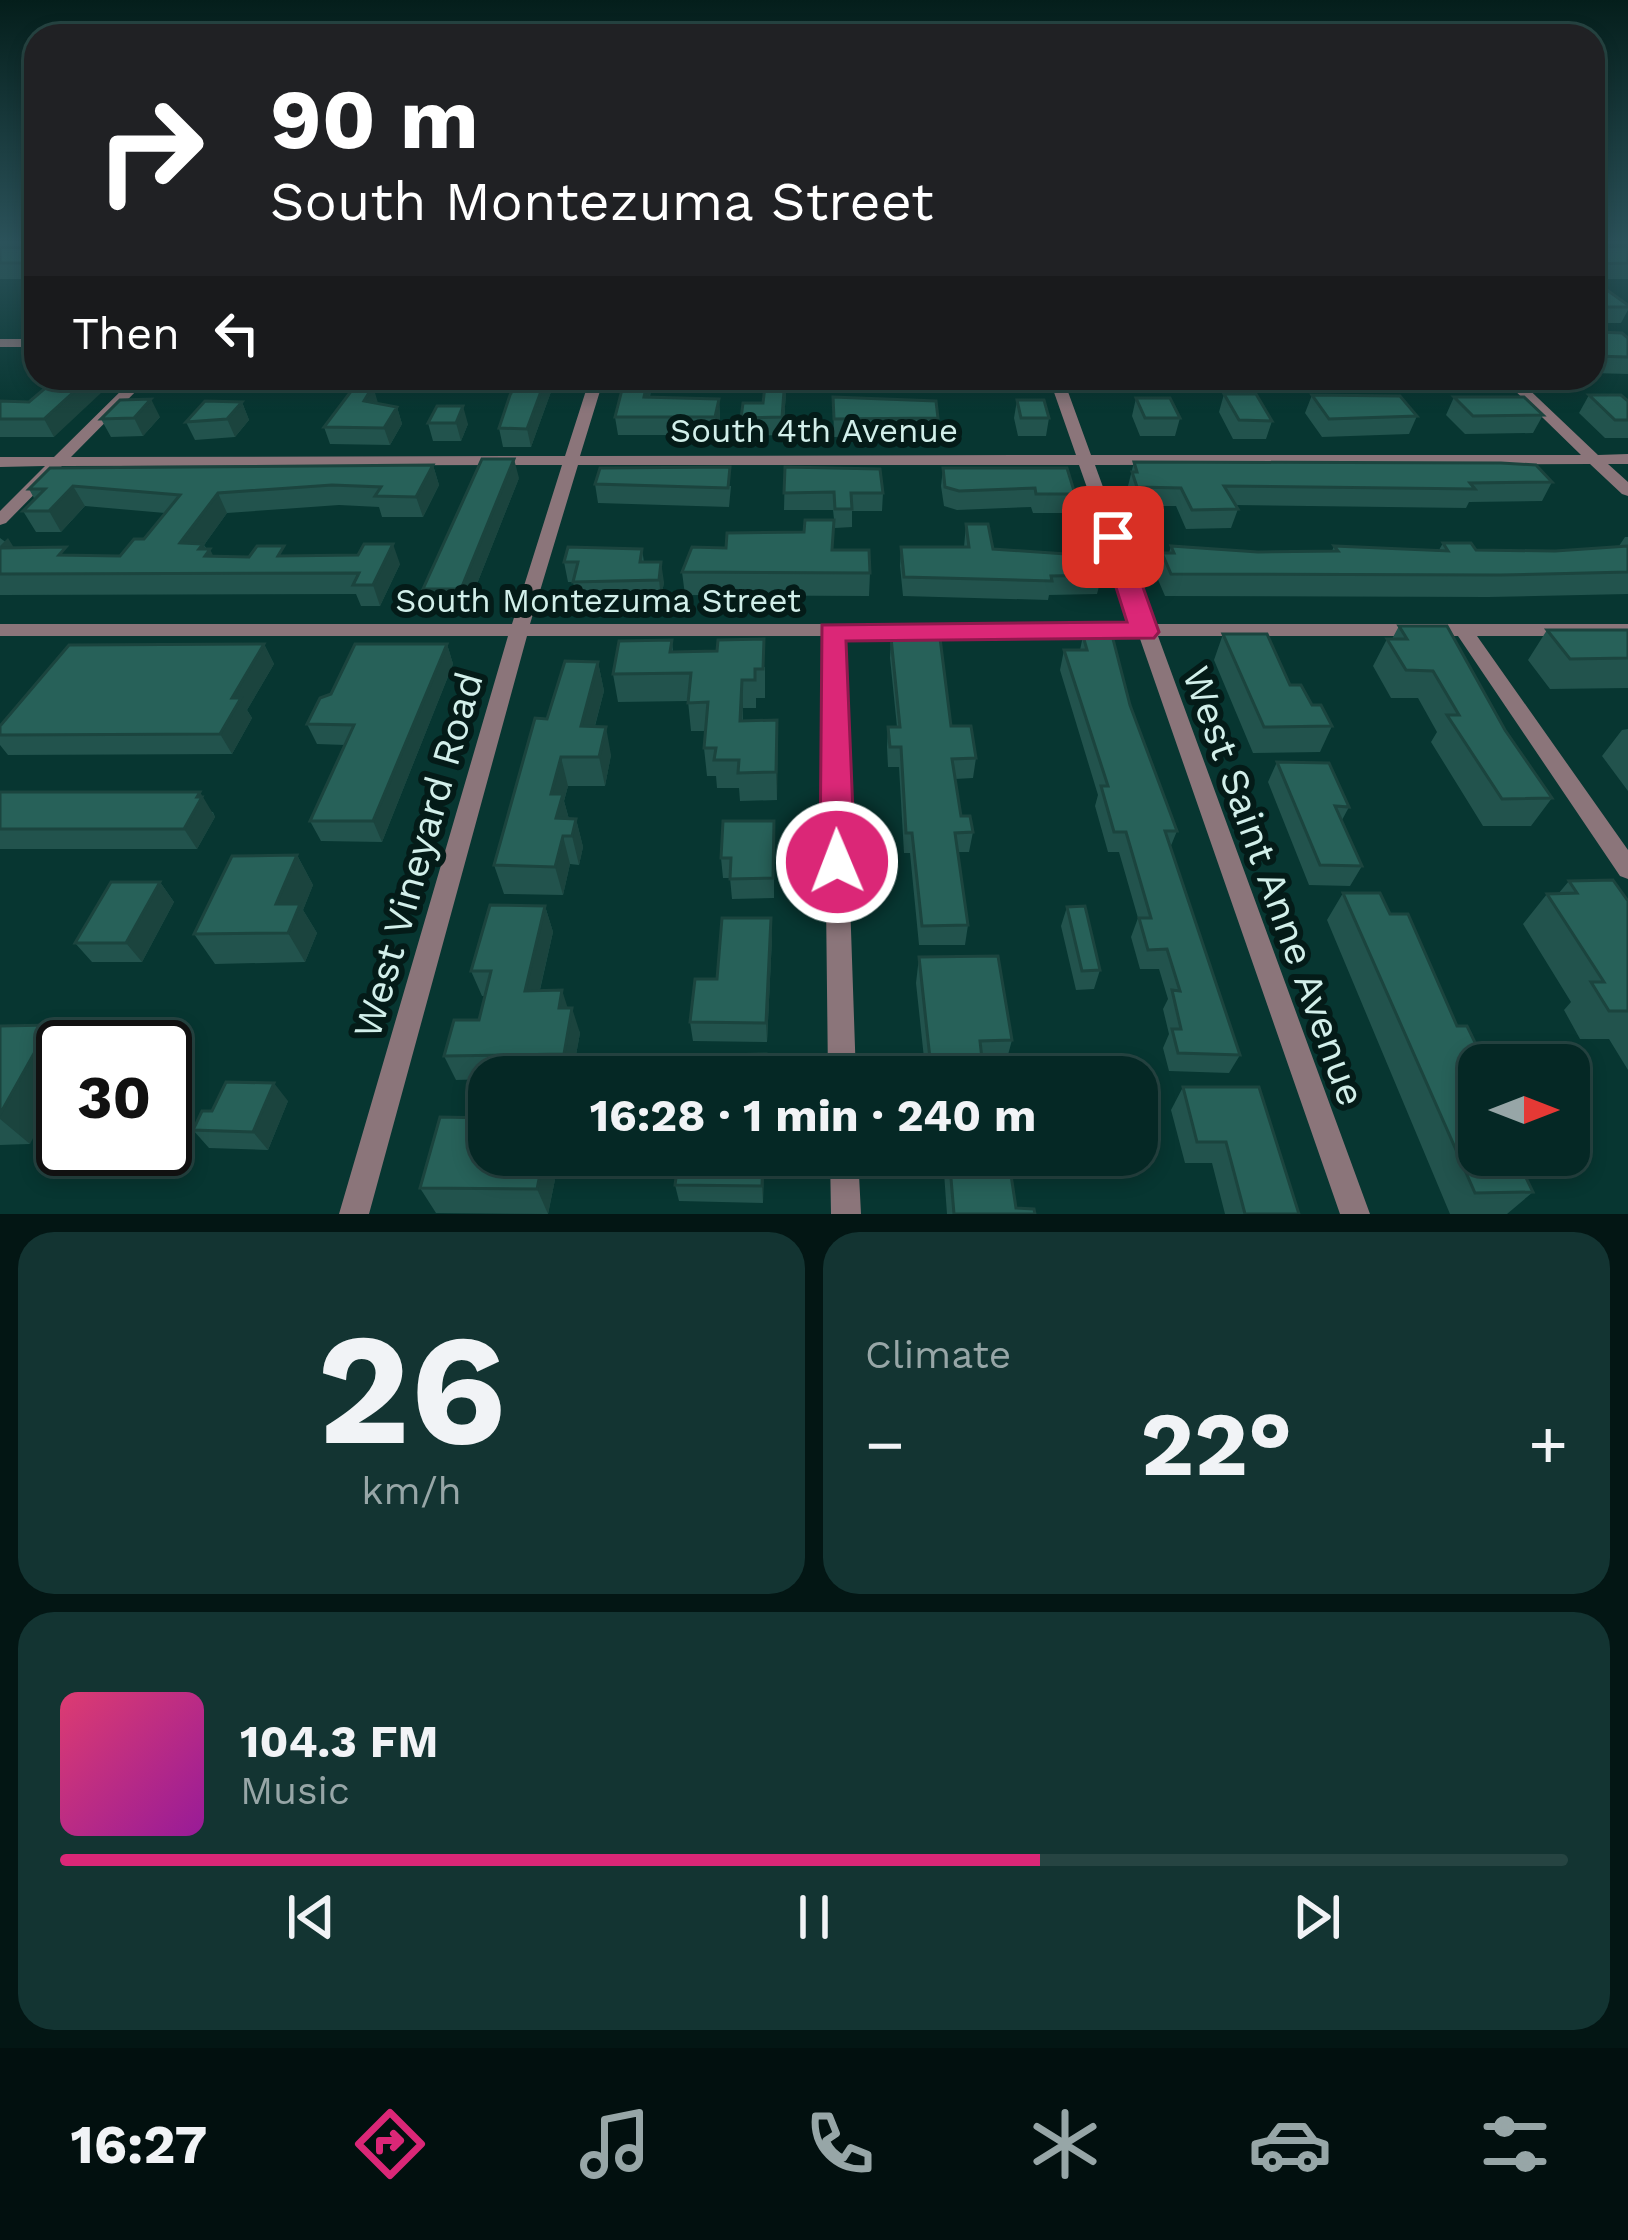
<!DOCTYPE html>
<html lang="en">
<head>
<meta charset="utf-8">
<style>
  body { margin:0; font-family:"Work Sans",sans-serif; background:#133432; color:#f1f3f6; height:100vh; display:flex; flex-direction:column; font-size:45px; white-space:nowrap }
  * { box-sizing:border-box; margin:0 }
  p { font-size:39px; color:#97a6a7 }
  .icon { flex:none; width:66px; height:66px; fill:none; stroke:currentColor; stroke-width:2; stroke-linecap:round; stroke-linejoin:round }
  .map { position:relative; height:1214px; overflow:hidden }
  .sheet { display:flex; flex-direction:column; gap:18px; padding:18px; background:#031614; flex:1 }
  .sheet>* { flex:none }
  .top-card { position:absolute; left:24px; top:24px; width:1581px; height:366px; border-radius:36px; box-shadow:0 6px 18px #0003,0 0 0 3px #264442; background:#202124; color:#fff; overflow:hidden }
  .needle { width:78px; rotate:90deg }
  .tools { position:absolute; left:1458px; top:1044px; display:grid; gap:24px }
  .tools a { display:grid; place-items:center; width:132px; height:132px; border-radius:24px; background:#052825; box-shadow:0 6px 18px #0003,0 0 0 3px #264442; font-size:60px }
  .speed { position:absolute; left:36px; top:1020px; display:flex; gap:24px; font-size:60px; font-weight:700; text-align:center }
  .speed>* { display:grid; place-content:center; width:156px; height:156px; border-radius:50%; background:#052825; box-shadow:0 6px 18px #0003,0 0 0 3px #264442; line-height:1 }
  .speed .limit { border:6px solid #111; border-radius:18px; background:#fff; color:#111 }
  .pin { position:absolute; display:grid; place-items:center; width:102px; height:102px; color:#fff; margin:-51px; border-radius:24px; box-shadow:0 6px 18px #0006 }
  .me { position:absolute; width:132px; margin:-66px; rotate:359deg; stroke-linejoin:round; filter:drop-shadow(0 0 9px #0008) }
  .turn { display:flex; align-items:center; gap:42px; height:252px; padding:0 48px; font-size:54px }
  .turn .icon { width:156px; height:156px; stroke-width:2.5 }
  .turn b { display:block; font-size:84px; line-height:102px }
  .then { display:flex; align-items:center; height:114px; padding:0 48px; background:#0003; gap:24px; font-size:45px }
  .big { font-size:90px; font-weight:700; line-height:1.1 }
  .sheet .tile { flex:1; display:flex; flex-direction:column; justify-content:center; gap:18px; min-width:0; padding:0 42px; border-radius:36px; background:#133432 }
  .sheet .dial { align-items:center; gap:0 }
  .dial b { font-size:156px; line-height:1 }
  .song { display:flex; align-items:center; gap:36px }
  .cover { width:144px; height:144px; border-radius:18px; background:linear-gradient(135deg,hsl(340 70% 55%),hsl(300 70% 35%)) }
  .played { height:12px; border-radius:6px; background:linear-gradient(90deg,#db2777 65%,#264442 65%) }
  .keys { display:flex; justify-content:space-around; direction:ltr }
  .heat { display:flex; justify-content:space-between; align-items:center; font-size:66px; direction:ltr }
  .sheet .tiles { flex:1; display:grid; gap:18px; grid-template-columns:1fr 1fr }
  .tile:last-child { grid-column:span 2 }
  .trip { position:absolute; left:468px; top:1056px; width:690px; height:120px; border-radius:36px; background:#052825; box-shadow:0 6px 18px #0003,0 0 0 3px #264442; font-weight:700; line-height:120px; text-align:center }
  .menu { display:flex; height:192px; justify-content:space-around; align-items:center; background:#02100f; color:#97a6a7 }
  .menu .icon { width:84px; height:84px }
  .menu .current { color:#db2777 }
  .menu b { font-size:54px; color:#f1f3f6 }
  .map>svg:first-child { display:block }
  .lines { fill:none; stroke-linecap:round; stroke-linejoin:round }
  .street { fill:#8b757a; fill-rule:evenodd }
  .wall { fill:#22534d }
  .shaded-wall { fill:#1b443e }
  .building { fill:#276159; stroke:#1b443e; stroke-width:3 }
  .route { fill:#db2777; stroke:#8e194d; stroke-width:3 }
  .labels { text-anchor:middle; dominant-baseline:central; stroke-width:12; stroke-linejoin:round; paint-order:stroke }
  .street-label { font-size:33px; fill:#d2efea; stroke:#041b18 }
  .near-street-label { font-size:39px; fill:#d2efea; stroke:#041b18 }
</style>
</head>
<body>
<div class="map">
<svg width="1628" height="1214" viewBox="0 0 1628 1214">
  <rect width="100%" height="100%" fill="#073631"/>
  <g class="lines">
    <path class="street" d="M0 339H36V347H0Z
      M134 378H149L71 457 565 456 590 378H604L580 456 1076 455 1049 378H1063L1091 455H1581L1502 378H1517L1598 455 1628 454V464H1608L1628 482V496L1622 494 1590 464 1095 465 1153 624H1628V636H1477L1628 850V879L1620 876 1458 636H1158L1370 1214H1340L1139 636H841L856 1077H828L823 636H527L369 1214H339L508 636H0V624H512L562 465 62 466 6 523 0 525V511L45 466 0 467V457H54ZM578 465H1079L1135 624H530Z
      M830 1155H858L861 1214H831Z"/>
  </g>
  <path class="wall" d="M0 240H36V279H0Z
    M1593 240H1628V279H1593Z
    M1593 280 1628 305V310L1621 323H1600L1599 332 1628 338V374L1593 373Z
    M57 378 54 437H0V401L29 402Z
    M519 378H556L531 447H503L499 428Z
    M625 378H653L650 397 719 399 720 417 716 435H618L615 417Z
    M787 378 783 435 742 436 741 418 763 403Z
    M1390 378H1443L1437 392 1401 391Z
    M373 386 377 404 397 407 402 424 390 445 330 444 324 427Z
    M1224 394 1272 421 1266 439H1233L1219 412Z
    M1312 395 1417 416 1409 434 1322 437 1305 413Z
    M1589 395 1628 401V438H1605L1579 413Z
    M833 397 938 418 937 436 834 437Z
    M1454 397 1543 415 1533 433 1465 434 1446 415Z
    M1136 398 1180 418 1175 436H1140L1132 416Z
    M1017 400 1049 418 1046 436H1018L1014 418Z
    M242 402 249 420 235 437 195 440 186 422Z
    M437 406 468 424 461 441H433L428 423Z
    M160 417 143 436 111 437 101 419Z
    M1134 462 1552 482 1542 501 1469 502 1466 508 1235 505 1238 509 1231 528 1186 529 1176 506H1132L1127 490Z
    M433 465 439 485 423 517H382L379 507 339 505 227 513 204 545 213 557 289 556 400 564 380 606H361L356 594 0 595V538L14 548 71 555 120 556 144 539 165 513 85 506 61 532H36L23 511 35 500 29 489Z
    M785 467 883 493 882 511H852V527L835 528 833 510H784Z
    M943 468 1075 494 1071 513H1033L1031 507 957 510 944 506 941 486Z
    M519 478 467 609H430L423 589Z
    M595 484 731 486 729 507 598 503Z
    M966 524 993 549 1102 575 1097 594 1049 595 1048 600 903 596 900 566 901 547H964Z
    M1625 537H1628V594L1488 597 1165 596 1156 575 1162 553H1169L1171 546 1258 552 1332 551 1334 546 1439 550 1443 543 1476 550 1555 551 1619 546Z
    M642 549 644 562 664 582 661 599 577 601 573 582H568L564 562Z
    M833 550 870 573 869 596 685 595 682 572Z
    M1399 626 1505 730 1552 798 1531 826H1483L1431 742 1437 732 1418 698H1391L1373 666 1387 639H1392Z
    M1547 630H1628V688L1550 689 1528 660Z
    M1223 634 1290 685 1332 726 1320 752 1253 753 1214 660Z
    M1083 636 1130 705 1177 831 1170 848 1240 1055 1229 1073 1169 1071 1163 1048 1169 1034 1163 1009 1168 999 1159 969H1140L1131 937 1138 918 1119 852H1108L1095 806 1098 795 1060 670 1064 650H1080Z
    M891 638 951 726 976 758 973 778 955 779 961 816 973 832 969 852H958L968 925 965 945H919L910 853H904L899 767H888L887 747 888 727H897L890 658Z
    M672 640 673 652 765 667V698H756V708H743V721L777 720V800L740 801 739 788H717L716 776H707L704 748 705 731H691L688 701 618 702 613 674Z
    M264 644 274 664 247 710 252 718 232 754 8 755 0 745V726Z
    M447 644 453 664 382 842 321 841 310 821 345 745 317 744 307 724Z
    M598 662 604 691 595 726 611 755 605 786H568L564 801 569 819H576L583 847 579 865 570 864 563 895 504 894 494 865 547 719Z
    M1628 729V791L1602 756 1622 730Z
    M1277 762 1349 807 1342 820 1362 866 1350 886 1309 885 1268 782Z
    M0 792 213 812 215 817 197 849H0Z
    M774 821V898L732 899 730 878H723L721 858Z
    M297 855 313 885 303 910 317 933 305 962 215 964 194 934Z
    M1569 881 1628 901V1070L1609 1039H1580L1564 1010 1571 1002 1523 924 1547 894H1558Z
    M160 882 174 902 142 962H92L75 943Z
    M1343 893 1390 914 1479 1065V1075L1477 1077 1533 1192 1507 1214H1450L1327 920Z
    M545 906 553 932 540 990 568 1008 580 1033 572 1077H489V1079L456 1080 444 1056 479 1020 485 996H482L471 971Z
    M1067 907 1100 970 1094 989 1076 990 1061 926Z
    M772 938 767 1042 693 1041 690 1022 717 979Z
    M919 957 1012 1040 1005 1066H983L984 1077H926L916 983Z
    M0 1026 30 1144 0 1145Z
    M1183 1087 1299 1214H1225L1212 1163H1185L1171 1110Z
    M288 1101 268 1150 209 1148 193 1130 212 1111Z
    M489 1155H560L548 1214 436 1213 420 1188Z
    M631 1155H764L763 1203 679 1201 675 1185 677 1169H635Z
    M934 1155H1036L1029 1174H1011L1016 1208 1035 1214H947L944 1173 936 1172Z"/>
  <path class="shaded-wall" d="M1594 240H1628V246L1593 251Z
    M89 378H117L54 437 44 419Z
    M546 378H556L531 447 527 429Z
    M648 378H653L646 415 644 397Z
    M785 378H787L783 435 782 417Z
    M373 386 378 403 369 418 364 401Z
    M151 399 160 417 143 436 134 418Z
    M719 399 720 417 716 435 715 417Z
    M242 402 249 420 235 437 227 419Z
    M463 406 468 424 461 441 456 423Z
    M397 407 402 424 390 445 384 428Z
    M514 459 519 478 467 609 461 589Z
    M433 465 439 485 423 517 416 497Z
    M73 486 85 506 61 532 49 511Z
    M218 493 227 513 204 545 207 553 210 549 220 570 180 543Z
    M8 538 21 559 12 569 0 546Z
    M393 544 400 564 380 606 373 585Z
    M661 562 664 582 661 599 659 580Z
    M264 644 274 664 247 710 252 718 232 754 220 734 232 698Z
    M447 644 453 664 382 842 373 821Z
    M598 662 604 691 587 755 581 726Z
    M742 680 743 708 741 749 740 721Z
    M777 720 778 749 777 800 776 772Z
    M606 727 611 755 605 786 599 757Z
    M561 757 568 786 564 801 570 823 563 836 570 864 563 895 555 867 556 818 551 794Z
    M200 792 215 817 197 849 184 829Z
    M576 819 583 847 579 865 572 836Z
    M297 855 313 885 303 910 317 933 305 962 288 933 276 904Z
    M160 882 174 902 142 962 126 943Z
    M545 906 553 932 534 1015 525 991Z
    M771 918 772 938 767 1042 766 1023Z
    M562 990 570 1015 559 1008Z
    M572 1008 580 1033 572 1077 564 1054Z
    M50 1025 72 1047H63V1080L30 1144 0 1119V1114Z
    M274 1083 288 1101 268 1150 253 1132Z
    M544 1155H560L548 1214 537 1189Z
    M763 1155H764L763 1203 762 1186Z"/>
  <path class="building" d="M32 240H36V263H0V247L28 248Z
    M1593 240H1597L1601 247 1628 246V263L1593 264Z
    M1593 280 1628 305V307H1593Z
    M1593 310 1601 317 1599 332 1622 333 1628 338V357L1593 356Z
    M57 378H89L44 419H0V401L29 402Z
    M519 378H546L527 429 499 428 510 395Z
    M625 378H648L644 397 719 399 715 417H615Z
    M766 378H785L782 417 741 418 743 403H763Z
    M355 386H373L364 401 397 407 384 428 324 427Z
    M1224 394H1256L1272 421 1239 420Z
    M1312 395 1400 396 1417 416 1329 419Z
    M1589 395H1621L1628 401V420H1615Z
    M833 397 936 401 938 418 834 419Z
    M1454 397H1524L1543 415 1473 416Z
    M1136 398H1170L1180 418H1145Z
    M151 399 134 418 101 419 120 400Z
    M1017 400H1044L1049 418H1021Z
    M205 401 242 402 227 419 186 422Z
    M437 406H463L456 423H428Z
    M482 459H514L461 589H423Z
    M1134 462 1501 463 1536 465 1552 482 1470 483 1475 489 1224 486 1238 509 1192 510 1181 488 1137 487 1132 472H1137Z
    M433 465 416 497 375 496 381 487 332 485 218 493 180 543 203 544 199 549H210L205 556 249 557 257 546H284L278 556 358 555 364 544H393L373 585H353L359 573 0 574V548L66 547 59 555 120 556 134 539H144L180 495 73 486 49 511H23L45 489H29L50 468Z
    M730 467 728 488 595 484 600 468Z
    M785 467 880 469 883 493H851L852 509H835L834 492 784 493Z
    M943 468H1067L1075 494H1036L1035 488 959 491 945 487Z
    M805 520H834L832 550H869L870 573 682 572 692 547 726 548 727 533 804 532Z
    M966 524H988L993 549 1095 556 1102 575 1051 576 1052 581 904 577 901 547H969Z
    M1443 543H1471L1476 550 1555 551 1628 546V572L1500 575 1171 574 1162 553H1174L1171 546 1258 552 1338 551 1334 546 1448 551Z
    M568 547 642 549 640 562H661L659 580 573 582 578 562H564Z
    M1399 626H1447L1505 730 1552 798 1502 799 1447 715H1459L1433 671 1406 670 1387 639H1407Z
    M1547 630H1628V658L1570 659Z
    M1223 634H1267L1290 685H1301L1312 705H1321L1332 726 1264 727Z
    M1112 635 1130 705 1177 831H1165L1240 1055 1178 1053 1172 1029H1181L1172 990 1180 991 1167 949 1148 950 1139 918H1151L1126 832H1114L1101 786H1108L1064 650H1087L1083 636Z
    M891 638H940L951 726H971L976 758 952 759 961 816H970L973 832 955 833 968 925 922 926 912 833H906L901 747H890L888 727H900Z
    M764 639 763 669H755V680H742L740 721 777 720 776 772 738 773 739 760H714L716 748H704L708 702 688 703 691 673 613 674 619 641 672 640 670 652 717 651 718 640Z
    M264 644 232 698H241L220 734 0 735V726L69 645Z
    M355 644H447L373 821H310L354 725 307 724 320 698 331 694Z
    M565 661 598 662 581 726 606 727 599 757H561L551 794H563L556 818 576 819 572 836H563L555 867 494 865 535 718 547 719Z
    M1277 762 1329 763 1349 807 1335 806 1362 866 1320 865Z
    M0 792H200L197 797H202L184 829H0Z
    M723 821H774L773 878 730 879 731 858H721Z
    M297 855 276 904H300L288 933 194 934 232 856Z
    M1613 880 1628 901V1011H1609L1591 982H1604L1547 894 1577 893 1569 881Z
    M111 882H160L126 943H75Z
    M1343 893H1380L1390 914H1408L1457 1026H1467L1486 1065 1472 1066 1479 1081V1155H1515L1533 1192 1475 1193Z
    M490 905 545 906 525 991 562 990 559 1008H572L564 1054 444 1056 454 1020H479L491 971H471Z
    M1085 906 1100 970 1082 971 1067 907Z
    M722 918H771L766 1023 690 1022 695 979H717Z
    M998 956 1012 1040 980 1041 984 1077H932L919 957Z
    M50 1025 0 1114V1026Z
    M766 1054 765 1077H684L685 1056Z
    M226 1082 274 1083 253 1132 193 1130 202 1111H212Z
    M1183 1087H1259L1299 1214H1245L1226 1142H1197Z
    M440 1117 489 1118V1155H544L537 1189 420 1188Z
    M679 1155H763L762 1186 675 1185Z
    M949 1155H1008L1016 1208 1034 1209 1035 1214H954Z"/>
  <linearGradient id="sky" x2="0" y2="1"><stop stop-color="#041e1b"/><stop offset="0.59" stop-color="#2b525a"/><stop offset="1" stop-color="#2b525a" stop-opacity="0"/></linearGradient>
  <rect width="1628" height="410" fill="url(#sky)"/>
  <path class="route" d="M1113 529 1125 537 1159 632 1154 638 846 641 855 862 850 873 837 877 825 873 820 862 822 625 1127 622 1100 537Z"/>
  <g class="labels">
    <g class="street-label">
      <text x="814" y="430">South 4th Avenue</text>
      <text x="598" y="600">South Montezuma Street</text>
    </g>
    <g class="near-street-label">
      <text transform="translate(418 855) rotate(-74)">West Vineyard Road</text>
      <text transform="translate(1274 886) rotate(70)">West Saint Anne Avenue</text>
    </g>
  </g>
</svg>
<div class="tools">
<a><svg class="needle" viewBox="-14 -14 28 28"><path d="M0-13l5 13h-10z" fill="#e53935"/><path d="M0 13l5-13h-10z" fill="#97a6a7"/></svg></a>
</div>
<div class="speed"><div class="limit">30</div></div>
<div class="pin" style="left:1113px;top:537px;background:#d93025"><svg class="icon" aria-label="arrive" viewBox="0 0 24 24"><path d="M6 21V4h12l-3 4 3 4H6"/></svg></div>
<svg class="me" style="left:837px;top:862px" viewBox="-20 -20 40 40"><circle r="17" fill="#db2777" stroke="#fff" stroke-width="3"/><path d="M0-11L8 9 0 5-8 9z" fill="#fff"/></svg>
<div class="trip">16:28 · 1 min · 240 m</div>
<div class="top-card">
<div class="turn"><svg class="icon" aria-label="right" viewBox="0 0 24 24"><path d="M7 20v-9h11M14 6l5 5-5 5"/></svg><div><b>90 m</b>South Montezuma Street</div></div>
<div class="then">Then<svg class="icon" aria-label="left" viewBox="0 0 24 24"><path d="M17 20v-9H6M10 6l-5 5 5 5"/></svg></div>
</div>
</div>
<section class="sheet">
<div class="tiles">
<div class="tile dial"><b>26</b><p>km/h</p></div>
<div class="tile"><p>Climate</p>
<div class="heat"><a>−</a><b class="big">22°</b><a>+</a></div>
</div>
<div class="tile">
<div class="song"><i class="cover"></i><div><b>104.3 FM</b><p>Music</p></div></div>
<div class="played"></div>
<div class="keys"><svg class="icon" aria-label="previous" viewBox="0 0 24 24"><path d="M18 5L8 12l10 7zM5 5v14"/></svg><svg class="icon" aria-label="pause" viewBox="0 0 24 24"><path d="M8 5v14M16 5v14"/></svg><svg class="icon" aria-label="next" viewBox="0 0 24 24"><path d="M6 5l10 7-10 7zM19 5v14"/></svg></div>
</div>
</div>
</section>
<nav class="menu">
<b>16:27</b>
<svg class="icon current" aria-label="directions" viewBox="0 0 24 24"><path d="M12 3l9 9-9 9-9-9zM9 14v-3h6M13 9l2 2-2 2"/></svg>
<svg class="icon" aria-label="music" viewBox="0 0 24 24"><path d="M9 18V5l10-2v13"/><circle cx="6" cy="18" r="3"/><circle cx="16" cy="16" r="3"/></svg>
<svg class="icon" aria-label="phone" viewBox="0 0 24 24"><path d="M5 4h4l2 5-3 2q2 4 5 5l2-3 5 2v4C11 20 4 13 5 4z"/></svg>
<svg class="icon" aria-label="climate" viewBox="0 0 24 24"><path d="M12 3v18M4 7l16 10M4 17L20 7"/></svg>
<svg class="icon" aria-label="car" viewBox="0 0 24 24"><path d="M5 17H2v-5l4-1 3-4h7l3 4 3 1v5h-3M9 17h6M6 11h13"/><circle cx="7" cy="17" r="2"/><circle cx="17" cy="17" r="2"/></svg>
<svg class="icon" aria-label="filters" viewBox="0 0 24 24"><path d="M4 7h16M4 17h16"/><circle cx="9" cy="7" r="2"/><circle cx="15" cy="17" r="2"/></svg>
</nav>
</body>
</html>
